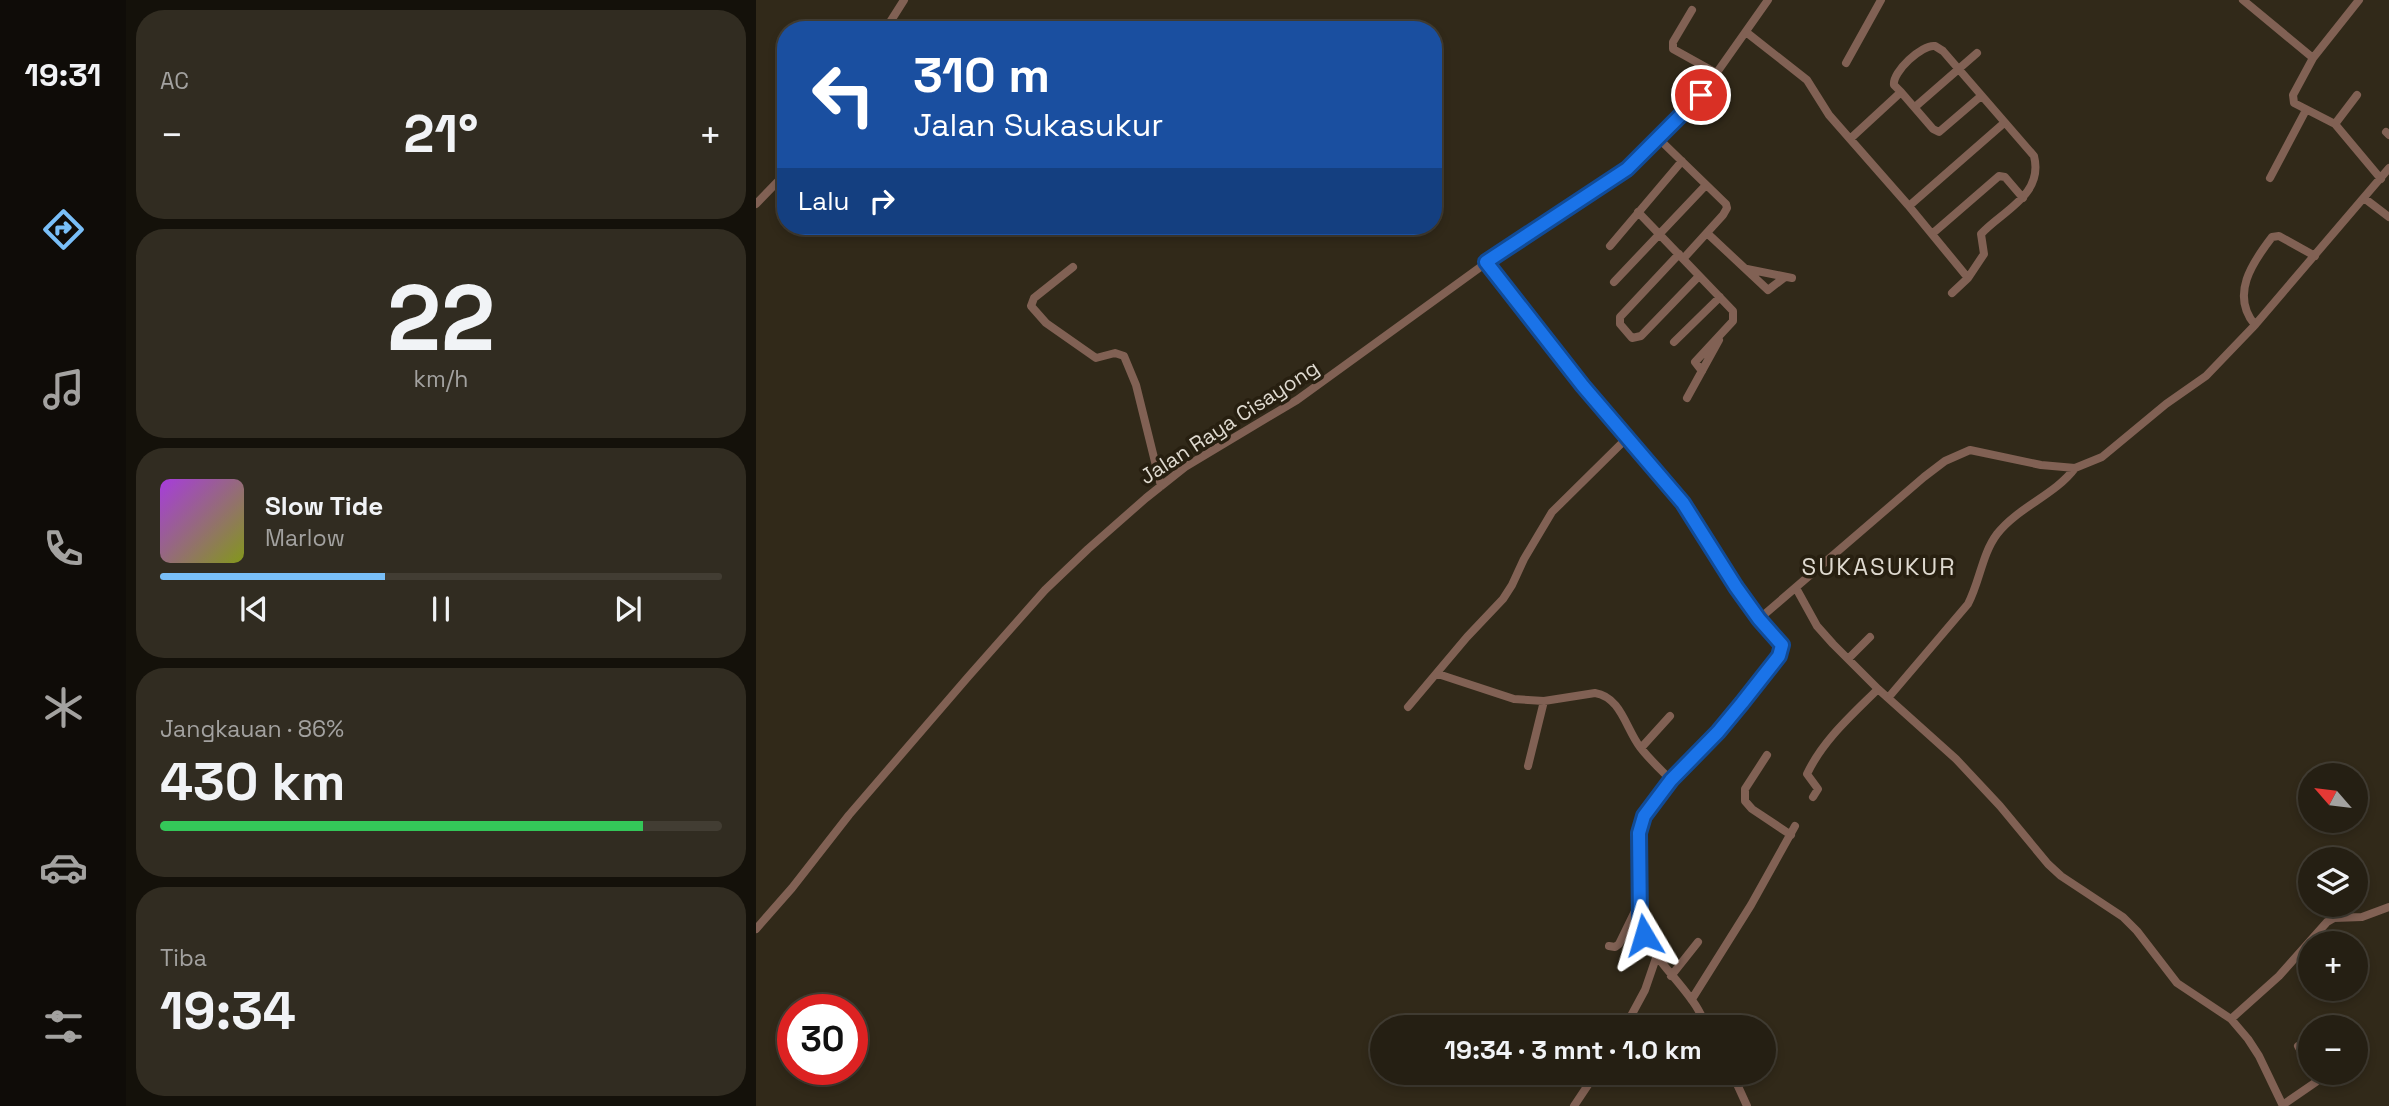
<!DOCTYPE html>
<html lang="id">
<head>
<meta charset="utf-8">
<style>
  body { margin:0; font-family:"Space Grotesk",sans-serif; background:#312c21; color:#f1f3f6; height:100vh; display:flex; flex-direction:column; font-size:26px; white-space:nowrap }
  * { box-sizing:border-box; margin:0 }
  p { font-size:23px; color:#a3a2a0 }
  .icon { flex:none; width:38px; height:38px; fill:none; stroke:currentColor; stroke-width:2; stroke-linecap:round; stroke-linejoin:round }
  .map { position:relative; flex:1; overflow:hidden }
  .side { display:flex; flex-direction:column; gap:10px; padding:10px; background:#14110a; width:630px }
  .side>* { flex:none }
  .top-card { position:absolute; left:21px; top:21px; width:665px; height:214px; border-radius:28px; box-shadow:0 4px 10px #0003,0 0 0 2px #423d33; background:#1a4fa0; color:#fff; overflow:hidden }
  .needle { width:46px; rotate:298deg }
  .controls { position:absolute; left:1542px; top:763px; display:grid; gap:14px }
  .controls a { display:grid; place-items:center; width:70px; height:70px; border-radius:50%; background:#251f13; box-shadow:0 4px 10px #0003,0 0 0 2px #423d33; font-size:35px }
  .speed { position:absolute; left:21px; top:994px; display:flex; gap:14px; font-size:35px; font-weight:700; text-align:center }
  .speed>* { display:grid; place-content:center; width:91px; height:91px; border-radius:50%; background:#251f13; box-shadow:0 4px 10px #0003,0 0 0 2px #423d33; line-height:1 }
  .speed .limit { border:10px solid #d22; background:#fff; color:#111 }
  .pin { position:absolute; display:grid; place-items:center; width:60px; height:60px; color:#fff; margin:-30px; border:4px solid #fff; border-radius:50%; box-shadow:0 2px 7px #0007 }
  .me { position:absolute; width:77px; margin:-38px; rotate:353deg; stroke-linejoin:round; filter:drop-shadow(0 0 5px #0008) }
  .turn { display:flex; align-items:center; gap:24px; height:147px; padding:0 21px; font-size:32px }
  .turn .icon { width:91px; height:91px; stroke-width:2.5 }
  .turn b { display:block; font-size:49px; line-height:60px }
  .then { display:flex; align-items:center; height:66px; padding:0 21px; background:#0003; gap:14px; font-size:26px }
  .big { font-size:52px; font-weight:800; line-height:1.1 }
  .side .tile { flex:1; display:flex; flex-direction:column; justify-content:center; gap:10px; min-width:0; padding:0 24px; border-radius:28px; background:#312c21 }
  .side .dial { align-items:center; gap:0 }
  .dial b { font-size:91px; line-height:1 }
  .song { display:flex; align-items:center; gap:21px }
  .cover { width:84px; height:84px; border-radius:10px; background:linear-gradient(135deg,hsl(280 70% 55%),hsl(70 70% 35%)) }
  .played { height:7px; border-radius:4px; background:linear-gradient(90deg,#79bff8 40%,#423d33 40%) }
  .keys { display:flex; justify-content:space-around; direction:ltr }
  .heat { display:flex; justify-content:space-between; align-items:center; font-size:38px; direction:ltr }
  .charge { height:10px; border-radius:5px; background:linear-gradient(90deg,#34c759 86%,#423d33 0) }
  .trip { position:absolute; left:614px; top:1015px; width:406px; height:70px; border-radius:35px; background:#251f13; box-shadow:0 4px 10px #0003,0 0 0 2px #423d33; font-weight:800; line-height:70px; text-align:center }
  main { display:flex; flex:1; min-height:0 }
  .tabs { display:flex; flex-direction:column; width:126px; justify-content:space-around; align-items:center; background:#0f0c08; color:#a3a2a0 }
  .tabs .icon { width:49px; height:49px }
  .tabs .current { color:#79bff8 }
  .tabs b { font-size:32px; color:#f1f3f6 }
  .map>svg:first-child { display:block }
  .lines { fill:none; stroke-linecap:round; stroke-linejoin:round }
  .minor { stroke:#816154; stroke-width:8 }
  .route-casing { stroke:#114b97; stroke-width:18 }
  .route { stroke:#1a73e8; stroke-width:12 }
  .labels { text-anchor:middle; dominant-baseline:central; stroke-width:7; stroke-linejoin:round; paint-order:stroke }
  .street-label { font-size:21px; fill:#dfdad0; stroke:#271f10 }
  .quarter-label { font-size:24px; letter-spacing:2px; fill:#dfdad0; stroke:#271f10 }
</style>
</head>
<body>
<main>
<nav class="tabs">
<b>19:31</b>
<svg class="icon current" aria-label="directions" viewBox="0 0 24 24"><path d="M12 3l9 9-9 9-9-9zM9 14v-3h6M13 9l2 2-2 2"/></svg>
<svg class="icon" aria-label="music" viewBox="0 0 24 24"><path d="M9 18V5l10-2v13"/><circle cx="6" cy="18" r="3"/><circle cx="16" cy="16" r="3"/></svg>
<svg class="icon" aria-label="phone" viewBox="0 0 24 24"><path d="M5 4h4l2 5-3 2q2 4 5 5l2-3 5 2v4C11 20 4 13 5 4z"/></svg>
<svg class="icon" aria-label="climate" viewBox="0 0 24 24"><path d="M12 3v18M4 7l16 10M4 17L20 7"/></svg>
<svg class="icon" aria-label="car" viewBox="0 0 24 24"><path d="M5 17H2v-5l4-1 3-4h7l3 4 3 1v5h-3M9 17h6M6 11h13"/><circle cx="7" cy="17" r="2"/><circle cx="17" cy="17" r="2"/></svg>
<svg class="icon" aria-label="filters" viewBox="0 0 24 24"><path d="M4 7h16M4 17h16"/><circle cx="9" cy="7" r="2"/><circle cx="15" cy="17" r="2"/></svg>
</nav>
<section class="side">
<div class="tile"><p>AC</p>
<div class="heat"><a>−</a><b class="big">21°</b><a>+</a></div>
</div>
<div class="tile dial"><b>22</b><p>km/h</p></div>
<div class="tile">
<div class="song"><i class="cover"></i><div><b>Slow Tide</b><p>Marlow</p></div></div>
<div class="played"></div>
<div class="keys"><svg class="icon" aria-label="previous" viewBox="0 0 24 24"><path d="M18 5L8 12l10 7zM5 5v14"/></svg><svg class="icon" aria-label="pause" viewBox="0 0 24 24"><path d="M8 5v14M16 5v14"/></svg><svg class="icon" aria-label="next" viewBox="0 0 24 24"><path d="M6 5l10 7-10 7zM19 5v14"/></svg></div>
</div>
<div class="tile"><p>Jangkauan · 86%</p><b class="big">430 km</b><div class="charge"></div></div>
<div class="tile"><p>Tiba</p><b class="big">19:34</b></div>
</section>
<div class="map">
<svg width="1633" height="1106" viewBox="0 0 1633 1106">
  <rect width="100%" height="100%" fill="#312919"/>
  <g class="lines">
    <path class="minor" d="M1487 0 1557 58 1537 95 1538 103 1579 124 1625 179
      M936 10 917 42V49L962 74
      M129 30 148 0
      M990 32 1051 80 1073 115 1152 205 1212 278 1228 254 1225 234C1246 211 1288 195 1278 156L1187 51 1179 46C1166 44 1136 72 1138 85L1145 92
      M1557 58 1603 0
      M1090 63 1125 0
      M1159 107 1221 53
      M1579 124 1601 95
      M1630 132 1633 135
      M903 139 970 204 971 208 967 215 927 259
      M1094 139 1145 92 1177 129 1183 132 1225 96
      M1514 178 1550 110
      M1608 198 1633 217
      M0 204 30 173
      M1153 206 1248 123
      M882 212 977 311V321L939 362 946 371
      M951 233 1012 290 1029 277
      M1176 234 1243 176 1249 177 1267 198
      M854 246 926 161
      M923 254 864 317V324L876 338 885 336 943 276
      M730 263 827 386 927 504 980 587 1003 619 1025 645 1023 656 987 703 963 732 915 780 888 816 883 833 884 922C895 957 915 971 935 999 942 1007 946 1018 952 1027
      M317 267 278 298 275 306 290 323 340 358 359 353 368 356 380 385 405 486
      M991 269 1036 278
      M858 282 950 185
      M1196 293 1212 278
      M1499 325C1474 295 1496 263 1516 237L1523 236 1559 256
      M918 342 964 297
      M931 398 963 340
      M1040 588 1061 626 1077 644 1122 689 1200 759 1244 806 1292 864 1305 876 1367 917 1381 931 1421 983 1475 1019 1492 1039 1503 1056 1527 1106
      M1003 619 1168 477 1189 461 1214 450 1285 465 1319 468 1346 457 1410 404 1450 376 1499 325 1633 168
      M1092 659 1114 637
      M682 674 758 699 788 701 839 693C865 697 870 729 884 747 893 759 905 770 915 780
      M1132 698 1212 604C1224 581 1226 554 1241 534 1262 507 1299 495 1319 468
      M652 707 711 637 747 599 756 585 768 559 796 512 871 438
      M885 748 914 716
      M1011 755 989 789V801L996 809 1035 835
      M772 766 788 701
      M1057 797 1062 789 1051 774C1067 740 1096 715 1122 689
      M0 929 36 888 93 815 212 677 289 590 332 549 390 498 429 467 541 400 730 263 871 169 945 95 1012 0
      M853 946 859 947 863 944 883 903
      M915 976 942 942
      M936 999 995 905 1039 826
      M1475 1019 1523 976 1571 922 1578 918 1606 917 1633 907
      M869 1027 889 990 900 958
      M1542 1046 1554 1067
      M976 1073 991 1106
      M1528 1104 1560 1082 1561 1078 1558 1073
      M818 1106 840 1073"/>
  </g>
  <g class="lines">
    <defs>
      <path id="route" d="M888 935 884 922 883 833 888 816 915 780 962 732 986 703 1023 656 1026 645 1003 619 980 587 927 503 827 386 730 262 871 169 945 95"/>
    </defs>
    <use href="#route" class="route-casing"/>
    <use href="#route" class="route"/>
  </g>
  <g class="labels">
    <g class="street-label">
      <text transform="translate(473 422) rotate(-33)">Jalan Raya Cisayong</text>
    </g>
    <g class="quarter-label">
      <text x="1123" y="566">SUKASUKUR</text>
    </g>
  </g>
</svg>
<div class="controls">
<a><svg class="needle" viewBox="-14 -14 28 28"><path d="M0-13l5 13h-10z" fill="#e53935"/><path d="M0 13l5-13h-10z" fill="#a3a2a0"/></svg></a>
<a><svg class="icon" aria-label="layers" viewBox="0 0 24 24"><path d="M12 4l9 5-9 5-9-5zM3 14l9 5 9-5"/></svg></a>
<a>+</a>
<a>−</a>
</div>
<div class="speed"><div class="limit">30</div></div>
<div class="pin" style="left:945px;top:95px;background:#d93025"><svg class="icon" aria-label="arrive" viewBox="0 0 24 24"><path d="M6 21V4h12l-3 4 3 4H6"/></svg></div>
<svg class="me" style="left:888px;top:935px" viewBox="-20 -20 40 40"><path d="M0-17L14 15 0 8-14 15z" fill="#1a73e8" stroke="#fff" stroke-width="4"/></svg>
<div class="trip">19:34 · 3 mnt · 1.0 km</div>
<div class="top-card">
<div class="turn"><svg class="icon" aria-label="left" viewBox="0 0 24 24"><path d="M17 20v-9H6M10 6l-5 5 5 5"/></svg><div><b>310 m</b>Jalan Sukasukur</div></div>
<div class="then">Lalu<svg class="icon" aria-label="right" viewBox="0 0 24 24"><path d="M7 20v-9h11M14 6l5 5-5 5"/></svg></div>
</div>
</div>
</main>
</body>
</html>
